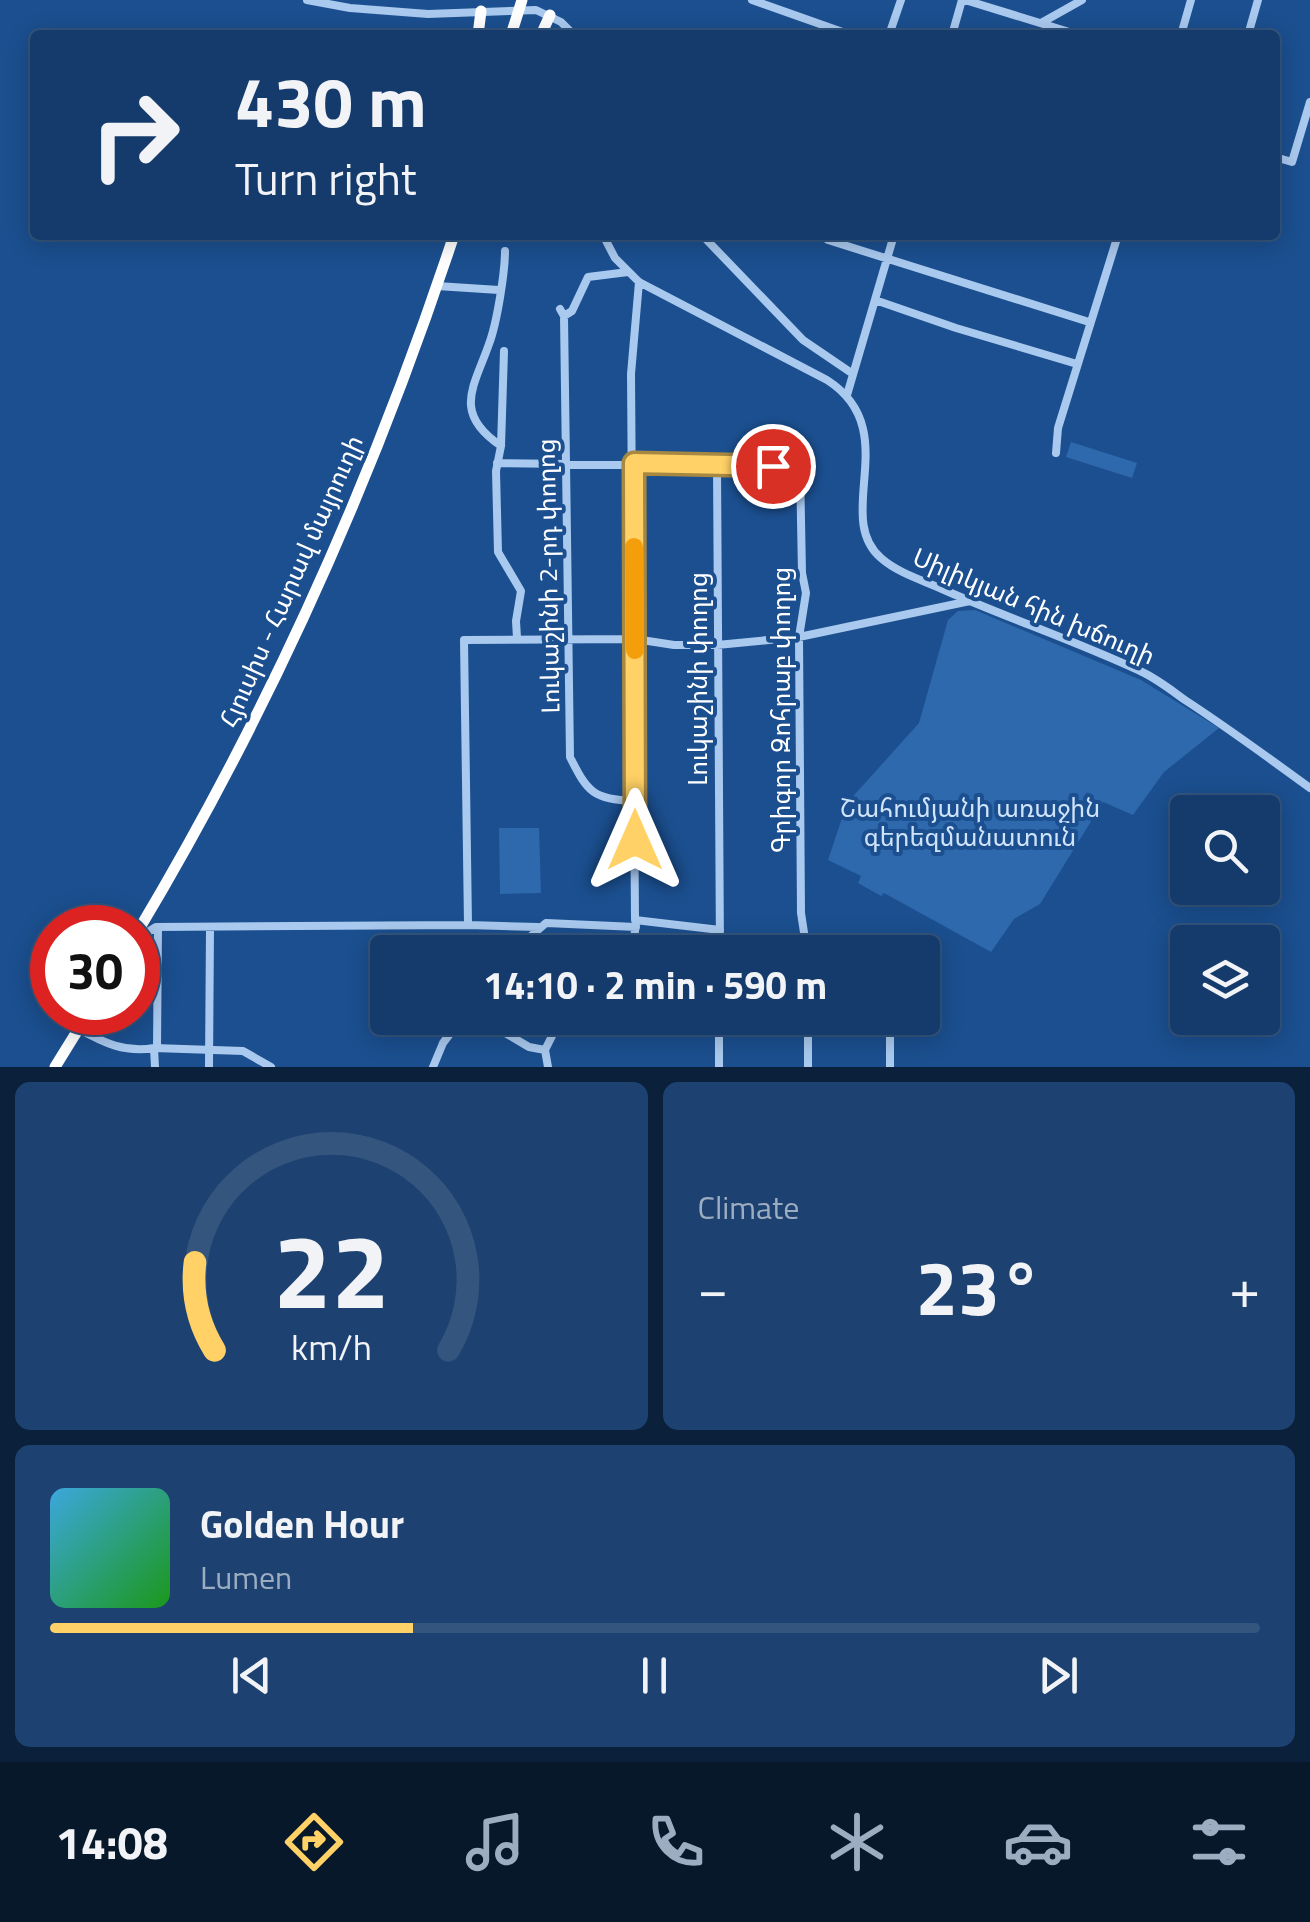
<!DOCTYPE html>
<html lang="en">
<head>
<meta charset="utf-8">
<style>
  body { margin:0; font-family:"Titillium Web","Noto Sans Armenian",sans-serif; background:#1d4271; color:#f1f3f6; height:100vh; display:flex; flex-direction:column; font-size:38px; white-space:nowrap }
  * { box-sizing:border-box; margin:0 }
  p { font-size:32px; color:#9dadc1 }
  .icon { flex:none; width:55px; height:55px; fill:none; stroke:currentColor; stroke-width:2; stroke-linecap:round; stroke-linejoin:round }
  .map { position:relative; height:1067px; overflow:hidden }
  .panel { display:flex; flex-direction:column; gap:15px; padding:15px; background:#0b203b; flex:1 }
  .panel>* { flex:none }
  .guide { position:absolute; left:30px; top:30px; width:1250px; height:210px; border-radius:10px; box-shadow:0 5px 25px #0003,0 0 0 2px #33557e; background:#143b6b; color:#f1f3f6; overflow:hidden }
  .controls { position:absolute; left:1170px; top:795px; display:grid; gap:20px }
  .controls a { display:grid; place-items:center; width:110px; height:110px; border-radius:10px; background:#143b6b; box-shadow:0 5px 25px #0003,0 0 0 2px #33557e; font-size:50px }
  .speed { position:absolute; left:30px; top:905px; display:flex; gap:20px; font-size:50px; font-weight:700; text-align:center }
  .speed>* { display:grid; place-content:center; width:130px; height:130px; border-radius:50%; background:#143b6b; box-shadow:0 5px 25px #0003,0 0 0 2px #33557e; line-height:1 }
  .speed .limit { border:15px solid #d22; background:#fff; color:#111 }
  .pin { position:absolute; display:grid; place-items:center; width:85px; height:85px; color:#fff; margin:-42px; border:5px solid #fff; border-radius:50%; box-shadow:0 2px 10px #0007 }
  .me { position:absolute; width:110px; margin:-55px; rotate:0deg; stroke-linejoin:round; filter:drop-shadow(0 0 8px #0008) }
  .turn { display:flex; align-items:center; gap:35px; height:210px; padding:0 40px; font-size:45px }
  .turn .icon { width:130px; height:130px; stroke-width:2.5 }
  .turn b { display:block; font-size:70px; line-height:85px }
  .big { font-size:75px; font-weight:700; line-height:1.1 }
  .panel .card { flex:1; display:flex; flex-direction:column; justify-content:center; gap:15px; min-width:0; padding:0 35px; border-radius:15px; background:#1d4271 }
  .panel .dial { align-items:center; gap:0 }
  .dial svg { height:260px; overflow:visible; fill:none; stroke:#33557e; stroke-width:7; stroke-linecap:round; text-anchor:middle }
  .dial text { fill:#f1f3f6; stroke:none }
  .song { display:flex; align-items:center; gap:30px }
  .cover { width:120px; height:120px; border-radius:15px; background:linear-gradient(135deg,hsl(200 70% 55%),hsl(120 70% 35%)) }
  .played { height:10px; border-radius:5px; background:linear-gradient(90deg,#ffd166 30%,#33557e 30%) }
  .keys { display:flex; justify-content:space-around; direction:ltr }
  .heat { display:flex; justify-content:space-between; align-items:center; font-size:55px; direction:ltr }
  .panel .tiles { flex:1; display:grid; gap:15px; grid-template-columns:1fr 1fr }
  .card:last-child { grid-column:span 2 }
  .trip { position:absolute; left:370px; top:935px; width:570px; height:100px; border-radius:10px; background:#143b6b; box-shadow:0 5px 25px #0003,0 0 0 2px #33557e; font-weight:700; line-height:100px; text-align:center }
  .tab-bar { display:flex; height:160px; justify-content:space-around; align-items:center; background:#08182b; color:#9dadc1 }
  .tab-bar .icon { width:70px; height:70px }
  .tab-bar .on { color:#ffd166 }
  .tab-bar b { font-size:45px; color:#f1f3f6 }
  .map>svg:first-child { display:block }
  .green { fill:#2e69ad }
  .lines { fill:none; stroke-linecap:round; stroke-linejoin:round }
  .minor { stroke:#a9c9ee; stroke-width:8 }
  .highway { stroke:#fff; stroke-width:11 }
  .highway-bridge { stroke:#fff; stroke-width:11 }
  .route-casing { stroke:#a68842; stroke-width:25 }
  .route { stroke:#ffd166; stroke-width:18 }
  .slow { stroke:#f59e0b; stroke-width:18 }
  .labels { text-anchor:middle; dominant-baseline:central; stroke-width:8; stroke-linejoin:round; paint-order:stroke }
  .street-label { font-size:25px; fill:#fff; stroke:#1b4f8f }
  .park-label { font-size:25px; fill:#cfe3fa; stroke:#1b4f8f }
</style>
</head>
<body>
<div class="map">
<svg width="1310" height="1067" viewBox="0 0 1310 1067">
  <rect width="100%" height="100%" fill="#1b4f8f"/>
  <path class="green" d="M1071 442 1137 463 1132 478 1066 457Z
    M975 610 1141 680 1219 728 1164 772 1133 815 1103 802 1040 904 1014 919 991 952 884 893 881 896 858 883 861 876 828 860 847 803 919 723 948 620 958 611Z
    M499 828H539L541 893 500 894Z"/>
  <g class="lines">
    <path class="minor" d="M307 0 350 8 428 14 536 10 561 22 574 35
      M752 0 851 35
      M965 0 1079 35
      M1041 23 1082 0
      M889 35 901 0
      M952 35 962 0
      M1181 35 1191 0
      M1248 35 1258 0
      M1275 157 1292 162 1310 102
      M603 235 615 258 639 282 827 380C905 430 832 516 881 558 898 573 922 580 942 589 1007 618 1076 641 1140 671 1156 678 1171 690 1185 700 1228 728 1269 758 1310 788
      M702 235 803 340 853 374
      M830 235 828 240 1089 322
      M639 282 631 374 635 920 720 930
      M437 286 499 290
      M875 300 956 328 1077 364
      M560 309 564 316 570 757C588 793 593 799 635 801
      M564 316 572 311 588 277 628 272
      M504 351 501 446 496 471 498 552 521 591 516 621 517 638
      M847 395 894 235
      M501 446C452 413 474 387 489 344 497 323 505 272 505 251
      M1056 453 1058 428 1118 235
      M497 463 800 467 802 573 806 593 799 637 801 913 807 952
      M717 465 720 952
      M468 925 464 640 635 639 674 645H717L799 637 970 601
      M138 938 156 927 468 925 538 927
      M522 952 531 936 546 923 636 927
      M632 952 636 924
      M480 1018 529 1047 545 1050
      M808 1018V1067
      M79 1029C104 1043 125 1053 154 1048
      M157 1048 158 928
      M155 1067 154 1048 243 1051 271 1067
      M209 1067 210 928
      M433 1067 443 1043 462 1018
      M548 1067 545 1050 561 1018
      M719 1067V1018
      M890 1067V1018"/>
    <path class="highway" d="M478 35 481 11
      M541 35 550 15
      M138 931C269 712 374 477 454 235
      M55 1067 89 1012"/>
    <path class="highway-bridge" d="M511 35 522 0"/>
  </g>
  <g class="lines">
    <defs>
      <path id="route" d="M635 840 634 463 773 466"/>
    </defs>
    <use href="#route" class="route-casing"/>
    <use href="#route" class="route"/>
    <path class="slow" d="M634 547 635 650"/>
  </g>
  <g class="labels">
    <g class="street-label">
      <text transform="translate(548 576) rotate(-91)">Լուկաշինի 2-րդ փողոց</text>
      <text transform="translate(291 581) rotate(-66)">Հյուսիս - Հարավ մայրուղի</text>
      <text transform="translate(1034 606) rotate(23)">Սիլիկյան հին խճուղի</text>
      <text transform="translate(698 679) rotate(-90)">Լուկաշինի փողոց</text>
      <text transform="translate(781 710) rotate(-90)">Գրիգոր Զոհրաբ փողոց</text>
    </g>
    <g class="park-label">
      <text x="970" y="808">Շահումյանի առաջին<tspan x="970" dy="29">գերեզմանատուն</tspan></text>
    </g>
  </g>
</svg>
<div class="controls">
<a><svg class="icon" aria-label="search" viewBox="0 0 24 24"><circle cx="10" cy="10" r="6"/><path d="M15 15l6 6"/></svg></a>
<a><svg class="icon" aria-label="layers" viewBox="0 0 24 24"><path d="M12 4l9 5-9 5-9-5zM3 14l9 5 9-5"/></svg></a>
</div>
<div class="speed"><div class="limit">30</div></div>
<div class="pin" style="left:773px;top:466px;background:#d93025"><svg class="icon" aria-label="arrive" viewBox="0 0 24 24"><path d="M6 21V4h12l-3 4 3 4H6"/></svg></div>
<svg class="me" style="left:635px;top:840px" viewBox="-20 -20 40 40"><path d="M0-17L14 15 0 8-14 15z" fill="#ffd166" stroke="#fff" stroke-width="4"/></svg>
<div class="trip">14:10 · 2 min · 590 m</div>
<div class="guide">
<div class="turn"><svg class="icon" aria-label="right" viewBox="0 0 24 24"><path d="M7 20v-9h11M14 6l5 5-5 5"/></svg><div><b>430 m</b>Turn right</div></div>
</div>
</div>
<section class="panel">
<div class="tiles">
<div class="card dial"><svg viewBox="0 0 100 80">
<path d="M14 69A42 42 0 1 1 86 69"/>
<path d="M14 69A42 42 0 0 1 8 42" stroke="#ffd166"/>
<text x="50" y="56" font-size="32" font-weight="700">22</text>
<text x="50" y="72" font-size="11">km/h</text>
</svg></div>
<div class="card"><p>Climate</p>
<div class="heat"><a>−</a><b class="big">23°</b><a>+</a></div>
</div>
<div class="card">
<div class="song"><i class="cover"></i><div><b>Golden Hour</b><p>Lumen</p></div></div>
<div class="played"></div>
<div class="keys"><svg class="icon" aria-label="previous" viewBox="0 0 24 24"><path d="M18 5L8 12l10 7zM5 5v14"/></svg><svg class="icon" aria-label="pause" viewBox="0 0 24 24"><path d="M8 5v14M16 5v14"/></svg><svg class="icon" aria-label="next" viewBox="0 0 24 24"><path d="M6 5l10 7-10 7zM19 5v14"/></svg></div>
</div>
</div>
</section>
<nav class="tab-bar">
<b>14:08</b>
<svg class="icon on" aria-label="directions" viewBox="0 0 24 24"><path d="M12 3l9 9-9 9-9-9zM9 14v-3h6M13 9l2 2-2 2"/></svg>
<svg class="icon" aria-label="music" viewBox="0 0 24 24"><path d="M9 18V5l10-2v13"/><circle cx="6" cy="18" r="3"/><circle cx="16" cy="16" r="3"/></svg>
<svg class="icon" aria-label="phone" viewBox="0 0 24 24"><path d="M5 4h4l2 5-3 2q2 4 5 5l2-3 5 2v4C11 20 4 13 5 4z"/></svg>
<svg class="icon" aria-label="climate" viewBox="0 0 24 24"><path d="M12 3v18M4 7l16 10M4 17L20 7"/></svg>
<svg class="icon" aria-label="car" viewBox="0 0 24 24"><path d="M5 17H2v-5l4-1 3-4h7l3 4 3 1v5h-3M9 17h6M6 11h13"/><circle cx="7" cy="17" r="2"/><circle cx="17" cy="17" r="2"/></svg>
<svg class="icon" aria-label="filters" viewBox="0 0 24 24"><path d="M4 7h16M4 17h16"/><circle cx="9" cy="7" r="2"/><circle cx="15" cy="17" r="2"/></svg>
</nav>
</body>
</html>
